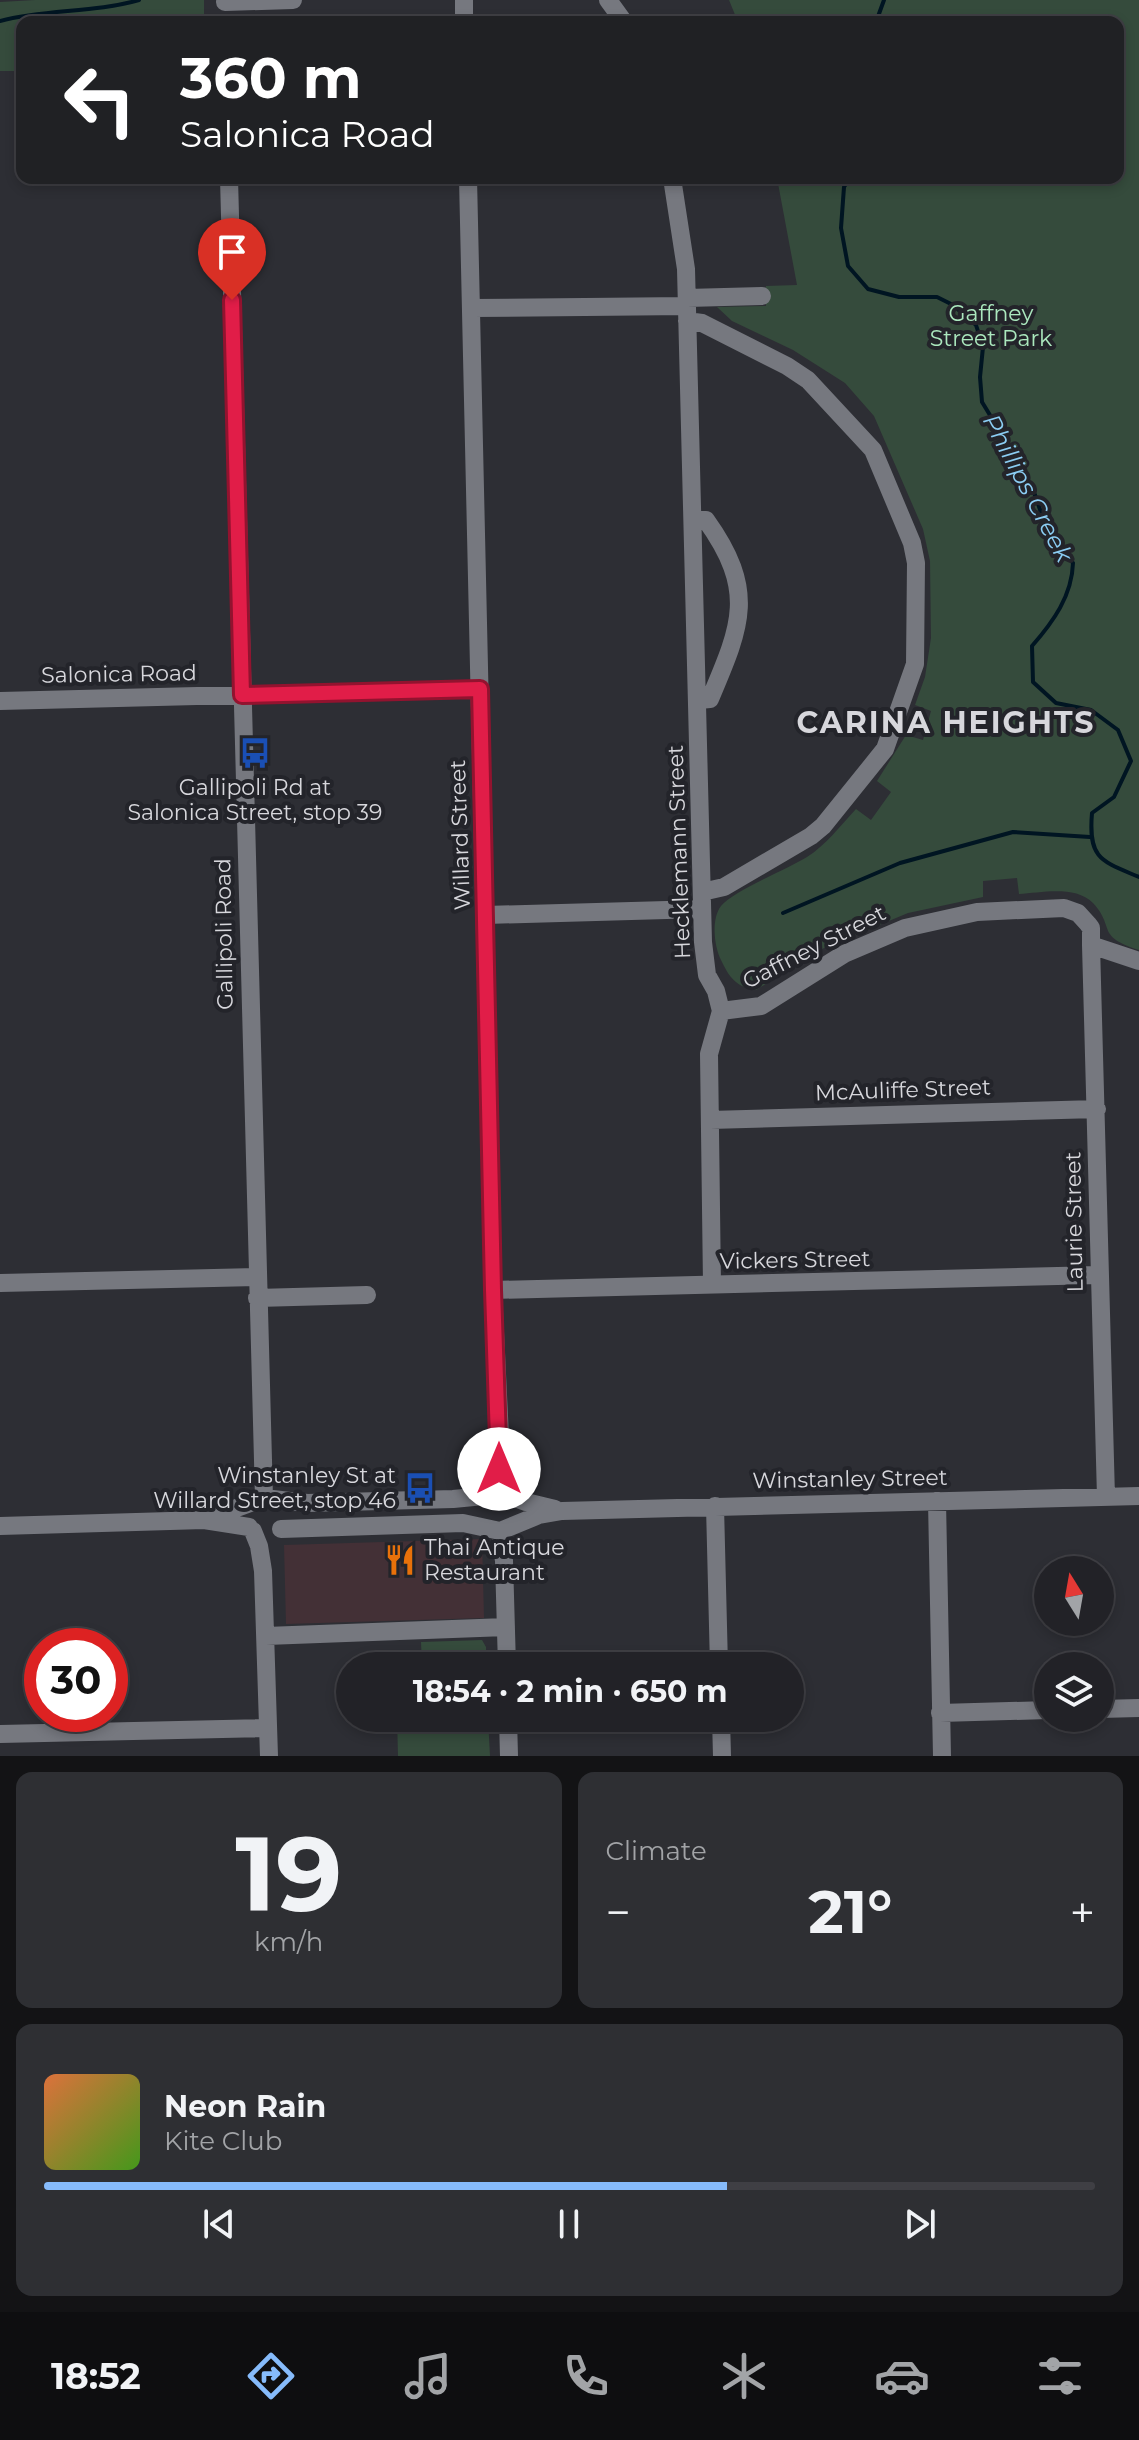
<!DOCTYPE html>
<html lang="en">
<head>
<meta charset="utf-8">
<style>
  body { margin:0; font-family:Montserrat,sans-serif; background:#2e2f33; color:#f1f3f6; height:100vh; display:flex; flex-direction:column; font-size:30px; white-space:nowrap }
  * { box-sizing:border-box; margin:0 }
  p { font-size:26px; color:#a2a4a7 }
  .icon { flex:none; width:44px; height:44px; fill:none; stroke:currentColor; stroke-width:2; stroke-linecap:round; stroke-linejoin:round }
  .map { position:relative; height:1756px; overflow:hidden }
  .side { display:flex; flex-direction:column; gap:16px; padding:16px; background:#131315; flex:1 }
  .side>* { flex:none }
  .hud { position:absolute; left:16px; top:16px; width:1108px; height:168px; border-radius:16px; box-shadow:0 4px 12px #0003,0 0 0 2px #3f3f44; background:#202124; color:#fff; overflow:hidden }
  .needle { width:52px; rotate:349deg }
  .tools { position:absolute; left:1034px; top:1556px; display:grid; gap:16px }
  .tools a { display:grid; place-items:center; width:80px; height:80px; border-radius:50%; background:#222227; box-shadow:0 4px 12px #0003,0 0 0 2px #3f3f44; font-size:40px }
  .speed { position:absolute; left:24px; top:1628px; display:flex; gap:16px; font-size:40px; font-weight:700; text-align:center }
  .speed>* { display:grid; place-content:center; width:104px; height:104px; border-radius:50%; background:#222227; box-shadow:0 4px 12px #0003,0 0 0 2px #3f3f44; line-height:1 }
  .speed .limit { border:12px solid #d22; background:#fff; color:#111 }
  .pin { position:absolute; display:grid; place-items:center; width:68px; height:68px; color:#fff; margin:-82px -34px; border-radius:50% 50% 50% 0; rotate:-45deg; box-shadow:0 0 8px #0007 }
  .pin .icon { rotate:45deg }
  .me { position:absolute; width:88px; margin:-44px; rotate:0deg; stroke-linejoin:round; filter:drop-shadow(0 0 6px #0008) }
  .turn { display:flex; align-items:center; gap:28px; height:168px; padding:0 32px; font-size:36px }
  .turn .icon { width:104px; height:104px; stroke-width:2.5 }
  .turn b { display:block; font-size:56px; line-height:68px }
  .big { font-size:60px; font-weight:700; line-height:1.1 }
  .side .widget { flex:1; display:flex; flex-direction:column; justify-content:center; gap:12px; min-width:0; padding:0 28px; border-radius:16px; background:#2e2f33 }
  .side .dial { align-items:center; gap:0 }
  .dial b { font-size:104px; line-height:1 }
  .song { display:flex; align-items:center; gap:24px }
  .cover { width:96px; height:96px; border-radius:12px; background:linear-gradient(135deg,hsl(20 70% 55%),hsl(100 70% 35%)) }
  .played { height:8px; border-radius:4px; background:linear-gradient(90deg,#86bbfb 65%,#3f3f44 65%) }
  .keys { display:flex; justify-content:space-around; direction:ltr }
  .heat { display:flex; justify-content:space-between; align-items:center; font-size:44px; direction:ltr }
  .side .tiles { flex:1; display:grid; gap:16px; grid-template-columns:1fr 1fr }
  .widget:last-child { grid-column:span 2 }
  .trip { position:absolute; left:336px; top:1652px; width:468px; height:80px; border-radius:40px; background:#222227; box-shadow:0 4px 12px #0003,0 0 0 2px #3f3f44; font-weight:700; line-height:80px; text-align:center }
  .tabs { display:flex; height:128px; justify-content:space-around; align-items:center; background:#0e0e10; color:#a2a4a7 }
  .tabs .icon { width:56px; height:56px }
  .tabs .current { color:#86bbfb }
  .tabs b { font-size:36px; color:#f1f3f6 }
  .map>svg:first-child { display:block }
  .commercial { fill:#433036 }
  .green { fill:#354b3c }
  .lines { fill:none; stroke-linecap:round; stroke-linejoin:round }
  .stream { stroke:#001522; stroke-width:4 }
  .minor { stroke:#76787f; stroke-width:18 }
  .route-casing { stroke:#92132f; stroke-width:20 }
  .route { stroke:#e11d48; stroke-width:14 }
  .labels { text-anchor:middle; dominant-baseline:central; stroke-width:8; stroke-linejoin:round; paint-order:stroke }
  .park-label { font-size:22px; fill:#abe8be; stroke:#23242a }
  .street-label { font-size:22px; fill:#d7d7dc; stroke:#23242a }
  .poi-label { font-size:22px; fill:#d7d7dc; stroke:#23242a }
  .water-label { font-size:24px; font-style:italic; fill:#8bcdf3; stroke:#23242a }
  .district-label { font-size:30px; font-weight:bold; letter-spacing:2px; fill:#d7d7dc; stroke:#23242a }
</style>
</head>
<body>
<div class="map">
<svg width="1139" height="1756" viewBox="0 0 1139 1756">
  <rect width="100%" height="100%" fill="#2d2e34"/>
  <path class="commercial" d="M482 1539 484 1618 286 1624 284 1545Z"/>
  <path class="green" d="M35 0H204V22H22V71H0V2Z
    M729 0H1139V950C1095 936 1116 928 1093 903 1075 885 1041 893 1019 894L1017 878 983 881V897L908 913 824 948 756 990C736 987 729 977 721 960 714 946 711 919 721 906 733 891 788 869 807 857 825 846 841 825 856 809L871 820 891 792 877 781 906 735 923 740 931 711 915 705 925 677 931 638 930 561 923 529 874 416 845 383 793 350 732 321 717 307 766 306V286L797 285 777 178H1118V22H738Z
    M482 1640 486 1647V1666H422L421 1642Z
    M397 1718H488L490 1756H398Z"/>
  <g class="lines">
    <path class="stream" d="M0 21C46 9 94 13 139 0
      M876 22 884 0
      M850 178 844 187 841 228 848 266 868 289 899 297H937L953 305 976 325 983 347 980 377 982 402 1013 453 1035 495 1048 533 1073 563C1072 596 1053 622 1032 646L1033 682 1056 703 1091 710 1118 730 1131 761 1114 797 1092 813C1088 859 1101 861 1139 877
      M783 913 900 863 1013 832 1090 837"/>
    <path class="minor" d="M464 0V22
      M608 0 624 22
      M225 2 293 0
      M229 178 264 1498
      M468 178 493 1290 501 1458 496 1491
      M672 178 686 269 703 942 707 975 716 991 721 1011 709 1054 712 1285
      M687 298 762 296
      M472 308 687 306
      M687 321 702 323 787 366 808 380 873 450 912 543 916 563 915 664 885 749 823 826 811 836 724 887 702 892
      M694 520H706C757 591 741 626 710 699L699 700
      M0 701 480 689
      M486 915 702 909
      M1091 945 1106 1497
      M721 1011 761 1006 844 954 905 928 977 912 1064 908 1078 913 1088 924 1091 928V945L1139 961
      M710 1120 1097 1109
      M0 1283 257 1277
      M493 1290 1099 1275
      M257 1298 367 1295
      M937 1501 942 1756
      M715 1506 719 1666
      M204 1520 264 1498 307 1503 453 1499 484 1496 496 1491 526 1502 555 1509
      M0 1526 204 1520 249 1527
      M281 1529 463 1523 500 1531 539 1515 562 1511 1139 1496
      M253 1531 259 1546 263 1571 269 1756
      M500 1531 504 1561 507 1666
      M266 1636 506 1627
      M1100 1709 1139 1708
      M940 1713 1048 1710
      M508 1718 509 1756
      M721 1718 722 1756
      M0 1734 268 1728"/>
  </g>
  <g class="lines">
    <defs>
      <path id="route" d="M232 300 242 695 480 689 493 1290 499 1469"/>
    </defs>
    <use href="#route" class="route-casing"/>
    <use href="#route" class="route"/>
  </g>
  <defs>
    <symbol id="bus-bare" viewBox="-9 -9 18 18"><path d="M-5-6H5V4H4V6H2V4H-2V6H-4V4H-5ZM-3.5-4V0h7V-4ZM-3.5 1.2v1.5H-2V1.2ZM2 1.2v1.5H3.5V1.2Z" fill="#1a4fb4" stroke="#23242a" stroke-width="2.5" paint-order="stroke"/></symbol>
    <symbol id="restaurant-bare" viewBox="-9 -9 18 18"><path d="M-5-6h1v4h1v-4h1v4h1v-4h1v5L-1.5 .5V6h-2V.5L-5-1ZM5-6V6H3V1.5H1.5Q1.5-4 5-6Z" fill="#e8710a" stroke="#23242a" stroke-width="2.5" paint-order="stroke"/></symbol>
  </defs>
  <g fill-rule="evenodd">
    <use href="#bus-bare" x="233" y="731" width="44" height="44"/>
    <use href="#bus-bare" x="398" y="1466" width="44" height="44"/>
    <use href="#restaurant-bare" x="378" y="1538" width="44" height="44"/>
  </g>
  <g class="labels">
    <g class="park-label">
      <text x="991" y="313">Gaffney<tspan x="991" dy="25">Street Park</tspan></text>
    </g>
    <g class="street-label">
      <text transform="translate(119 674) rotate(-1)">Salonica Road</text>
      <text transform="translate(460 835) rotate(-92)">Willard Street</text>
      <text transform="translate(679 852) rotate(-92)">Hecklemann Street</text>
      <text transform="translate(224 934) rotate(-91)">Gallipoli Road</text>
      <text transform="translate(814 947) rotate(-27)">Gaffney Street</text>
      <text transform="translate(903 1090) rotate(-2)">McAuliffe Street</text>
      <text transform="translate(1074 1222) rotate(-91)">Laurie Street</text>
      <text transform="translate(795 1260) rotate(-1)">Vickers Street</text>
      <text transform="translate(850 1479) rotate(-1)">Winstanley Street</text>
    </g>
    <g class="poi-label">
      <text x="255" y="787">Gallipoli Rd at<tspan x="255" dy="25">Salonica Street, stop 39</tspan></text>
      <text x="396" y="1475" text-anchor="end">Winstanley St at<tspan x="396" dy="25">Willard Street, stop 46</tspan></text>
      <text x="424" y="1547" text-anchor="start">Thai Antique<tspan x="424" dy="25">Restaurant</tspan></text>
    </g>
    <g class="water-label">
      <text transform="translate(1028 488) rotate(62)">Phillips Creek</text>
    </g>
    <g class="district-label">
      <text x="946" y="722">CARINA HEIGHTS</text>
    </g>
  </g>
</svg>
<div class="tools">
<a><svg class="needle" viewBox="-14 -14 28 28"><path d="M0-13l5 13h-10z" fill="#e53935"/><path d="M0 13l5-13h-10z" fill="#a2a4a7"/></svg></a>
<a><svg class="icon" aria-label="layers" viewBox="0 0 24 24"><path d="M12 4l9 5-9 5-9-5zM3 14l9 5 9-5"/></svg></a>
</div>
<div class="speed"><div class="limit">30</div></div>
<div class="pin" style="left:232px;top:300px;background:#d93025"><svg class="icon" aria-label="arrive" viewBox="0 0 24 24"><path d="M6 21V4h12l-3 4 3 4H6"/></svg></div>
<svg class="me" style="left:499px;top:1469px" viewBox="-20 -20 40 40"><circle r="19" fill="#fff"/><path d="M0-13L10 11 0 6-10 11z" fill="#e11d48"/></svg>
<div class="trip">18:54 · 2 min · 650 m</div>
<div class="hud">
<div class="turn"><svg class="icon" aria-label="left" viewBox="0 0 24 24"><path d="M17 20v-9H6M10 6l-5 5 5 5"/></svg><div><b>360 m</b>Salonica Road</div></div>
</div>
</div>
<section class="side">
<div class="tiles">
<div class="widget dial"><b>19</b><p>km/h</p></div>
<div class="widget"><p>Climate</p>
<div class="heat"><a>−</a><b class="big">21°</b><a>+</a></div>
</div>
<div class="widget">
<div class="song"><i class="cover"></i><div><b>Neon Rain</b><p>Kite Club</p></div></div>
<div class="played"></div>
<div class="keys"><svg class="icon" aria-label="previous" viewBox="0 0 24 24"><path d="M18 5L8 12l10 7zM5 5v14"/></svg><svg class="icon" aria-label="pause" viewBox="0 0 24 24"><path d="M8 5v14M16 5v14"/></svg><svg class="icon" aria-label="next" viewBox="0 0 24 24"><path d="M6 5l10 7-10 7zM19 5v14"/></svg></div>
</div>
</div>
</section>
<nav class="tabs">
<b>18:52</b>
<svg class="icon current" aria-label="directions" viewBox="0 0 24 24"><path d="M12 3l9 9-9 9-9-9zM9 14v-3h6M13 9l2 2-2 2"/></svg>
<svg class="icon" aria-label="music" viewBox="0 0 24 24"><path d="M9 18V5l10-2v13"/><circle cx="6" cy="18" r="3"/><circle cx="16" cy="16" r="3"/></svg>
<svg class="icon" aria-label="phone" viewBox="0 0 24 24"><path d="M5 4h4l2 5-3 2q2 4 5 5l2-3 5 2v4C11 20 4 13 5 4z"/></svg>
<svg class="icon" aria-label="climate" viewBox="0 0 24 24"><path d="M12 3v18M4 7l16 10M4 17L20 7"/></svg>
<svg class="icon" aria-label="car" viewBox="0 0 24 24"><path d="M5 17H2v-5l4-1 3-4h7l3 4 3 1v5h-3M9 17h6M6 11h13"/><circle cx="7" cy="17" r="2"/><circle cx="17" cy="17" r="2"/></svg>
<svg class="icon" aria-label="filters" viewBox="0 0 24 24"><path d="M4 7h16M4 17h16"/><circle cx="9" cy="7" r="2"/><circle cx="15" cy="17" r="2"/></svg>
</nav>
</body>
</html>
